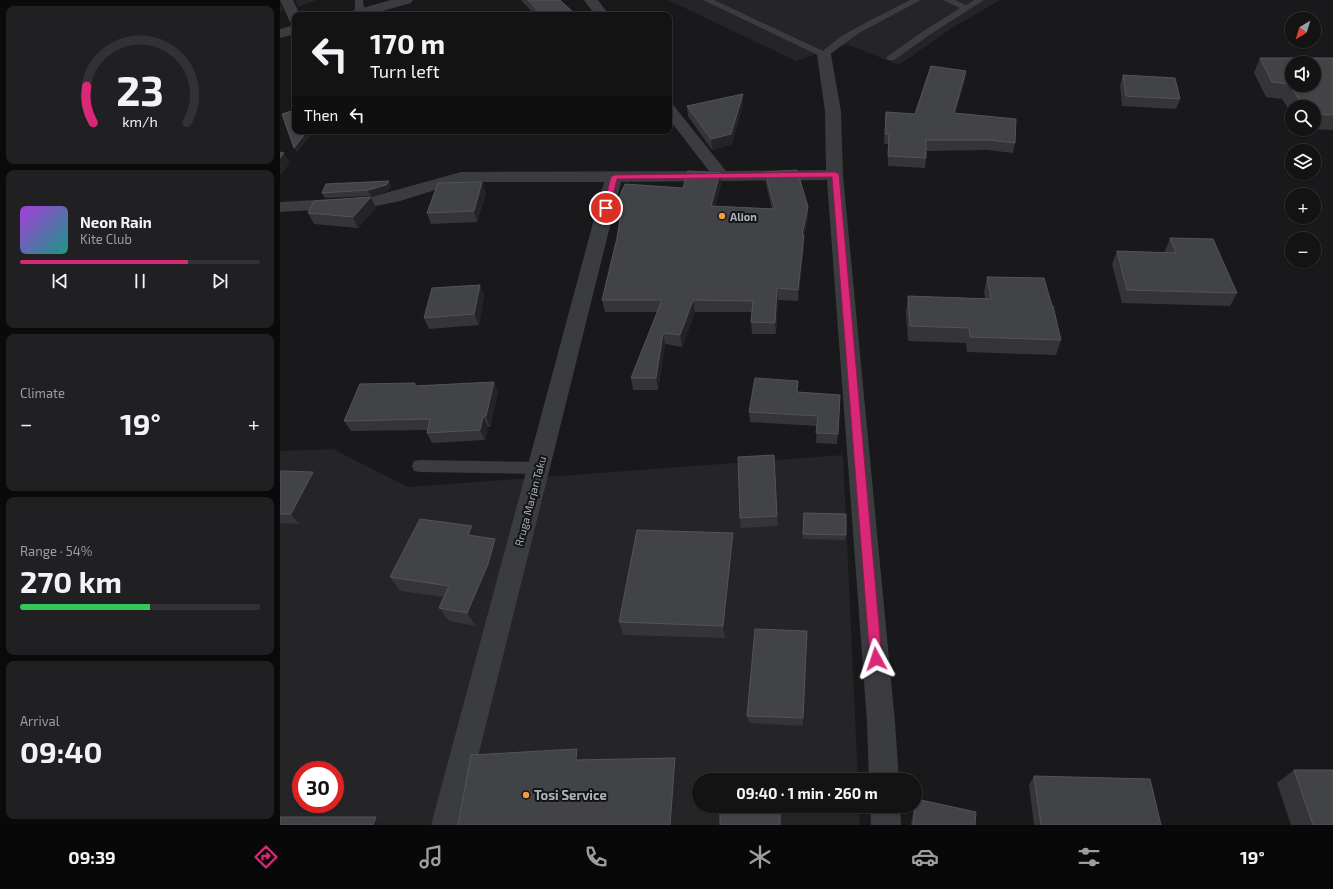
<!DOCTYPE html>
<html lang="en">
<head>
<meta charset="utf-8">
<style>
  body { margin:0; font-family:"Exo 2",sans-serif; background:#202022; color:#f1f3f6; height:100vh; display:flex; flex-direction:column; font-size:15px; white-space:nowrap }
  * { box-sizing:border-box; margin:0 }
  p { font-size:13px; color:#9d9ea0 }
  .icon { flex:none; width:22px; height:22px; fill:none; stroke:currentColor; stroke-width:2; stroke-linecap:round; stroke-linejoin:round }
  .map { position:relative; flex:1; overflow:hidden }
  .drawer { display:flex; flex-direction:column; gap:6px; padding:6px; background:#0a0a0b; width:280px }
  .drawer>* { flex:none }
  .banner { position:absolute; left:12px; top:12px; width:380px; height:122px; border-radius:8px; box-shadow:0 1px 3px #0004,0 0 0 1px #323234; background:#131314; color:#f1f3f6; overflow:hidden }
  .needle { width:26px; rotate:218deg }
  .buttons { position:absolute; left:1005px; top:12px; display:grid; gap:8px }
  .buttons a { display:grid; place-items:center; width:36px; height:36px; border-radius:50%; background:#131314; box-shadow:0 1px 3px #0004,0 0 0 1px #323234; font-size:20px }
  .speed { position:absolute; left:12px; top:761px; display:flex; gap:8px; font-size:20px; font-weight:700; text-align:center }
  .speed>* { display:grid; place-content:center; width:52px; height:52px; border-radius:50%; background:#131314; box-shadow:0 1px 3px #0004,0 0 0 1px #323234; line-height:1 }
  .speed .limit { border:6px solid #d22; background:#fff; color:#111 }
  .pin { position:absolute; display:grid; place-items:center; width:34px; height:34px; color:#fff; margin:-17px; border:2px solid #fff; border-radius:50%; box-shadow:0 1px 4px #0007 }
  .me { position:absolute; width:44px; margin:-22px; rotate:355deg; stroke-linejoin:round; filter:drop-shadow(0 0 3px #0008) }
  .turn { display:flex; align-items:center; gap:14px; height:84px; padding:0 12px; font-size:18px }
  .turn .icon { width:52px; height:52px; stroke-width:2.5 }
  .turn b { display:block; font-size:28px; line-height:34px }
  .then { display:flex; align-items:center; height:38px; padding:0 12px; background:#0003; gap:8px; font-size:15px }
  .big { font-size:30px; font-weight:700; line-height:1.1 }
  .drawer .tile { flex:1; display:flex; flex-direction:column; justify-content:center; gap:6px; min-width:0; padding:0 14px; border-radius:8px; background:#202022 }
  .drawer .dial { align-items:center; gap:0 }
  .dial svg { height:104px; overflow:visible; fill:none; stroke:#323234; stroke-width:7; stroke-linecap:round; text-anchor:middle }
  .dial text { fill:#f1f3f6; stroke:none }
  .song { display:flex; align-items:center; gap:12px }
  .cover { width:48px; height:48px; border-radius:6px; background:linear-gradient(135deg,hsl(280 70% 55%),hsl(170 70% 35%)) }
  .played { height:4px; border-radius:2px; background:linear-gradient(90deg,#db2777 70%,#323234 70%) }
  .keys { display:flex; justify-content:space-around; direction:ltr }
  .heat { display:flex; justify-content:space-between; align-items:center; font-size:22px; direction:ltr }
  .charge { height:6px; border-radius:3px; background:linear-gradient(90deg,#34c759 54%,#323234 0) }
  .trip { position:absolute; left:412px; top:773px; width:230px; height:40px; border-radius:20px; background:#131314; box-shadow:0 1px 3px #0004,0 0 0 1px #323234; font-weight:700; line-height:40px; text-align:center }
  .menu { display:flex; height:64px; justify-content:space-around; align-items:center; background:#080808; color:#9d9ea0 }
  .menu .icon { width:28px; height:28px }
  .menu .current { color:#db2777 }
  .menu b { font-size:18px; color:#f1f3f6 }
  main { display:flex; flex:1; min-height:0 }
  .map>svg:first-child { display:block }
  .built { fill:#252528; fill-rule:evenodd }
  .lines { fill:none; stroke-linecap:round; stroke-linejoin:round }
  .service { fill:#3a3c40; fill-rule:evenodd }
  .minor { fill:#3a3c40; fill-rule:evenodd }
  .wall { fill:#353539 }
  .shaded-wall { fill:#242427 }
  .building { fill:#424347; stroke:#525459; fill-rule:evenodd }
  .route { fill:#db2777; stroke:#8e194d }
  .poi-dot { fill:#f29d3a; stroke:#141416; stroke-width:1.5 }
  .labels { text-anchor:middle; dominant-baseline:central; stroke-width:4; stroke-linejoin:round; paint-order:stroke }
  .poi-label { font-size:11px; font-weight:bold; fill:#abb2bb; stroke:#141416; text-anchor:start }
  .street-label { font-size:11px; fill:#abb2bb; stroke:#141416 }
  .near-poi-label { font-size:13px; font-weight:bold; fill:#abb2bb; stroke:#141416; text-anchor:start }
</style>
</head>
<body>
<main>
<section class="drawer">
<div class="tile dial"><svg viewBox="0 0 100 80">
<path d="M14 69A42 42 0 1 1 86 69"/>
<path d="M14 69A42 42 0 0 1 9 41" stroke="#db2777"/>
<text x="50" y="56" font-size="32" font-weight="700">23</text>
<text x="50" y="72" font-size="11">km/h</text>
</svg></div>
<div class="tile">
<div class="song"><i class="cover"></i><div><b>Neon Rain</b><p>Kite Club</p></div></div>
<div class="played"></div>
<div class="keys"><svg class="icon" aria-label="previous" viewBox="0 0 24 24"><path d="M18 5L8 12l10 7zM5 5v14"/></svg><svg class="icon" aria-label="pause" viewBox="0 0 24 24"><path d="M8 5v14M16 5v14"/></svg><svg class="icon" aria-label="next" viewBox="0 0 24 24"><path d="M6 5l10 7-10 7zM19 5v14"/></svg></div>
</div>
<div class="tile"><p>Climate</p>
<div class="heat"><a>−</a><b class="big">19°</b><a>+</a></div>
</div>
<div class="tile"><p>Range · 54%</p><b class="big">270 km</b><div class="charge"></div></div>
<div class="tile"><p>Arrival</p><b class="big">09:40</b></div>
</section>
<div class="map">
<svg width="1053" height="825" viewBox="0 0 1053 825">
  <rect width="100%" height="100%" fill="#19191b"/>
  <path class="built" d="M388 0H720L672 28 619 65 566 44 516 61Z
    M53 449 128 487 563 455 578 780H419V806H579L580 825H0V451ZM21 770H55V804H21Z"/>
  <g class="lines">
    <path class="service" d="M75 0H83L85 13 83 15H77L75 13Z
      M423 0H434L543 51 560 37 585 23 630 0H641L579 33 557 49 547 57 544 58Z
      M663 0H675L686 5 694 0H704L651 34 614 60H608L606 58 608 56 645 30 680 8Z
      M140 460 259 462 265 463 267 468 265 473 259 474 140 472 134 471 132 466 134 461Z"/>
    <path class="minor" d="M0 0H13L20 15H15V23L10 22Z
      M111 0H133L131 3 88 15H66L68 12Z
      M304 0H318L329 15H315Z
      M15 25V34L0 38V29Z
      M544 51 549 52 551 55 561 111 563 175 615 722 619 780H589L587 722 547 180 341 182 181 825H151L324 182H181L120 201 91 207 0 212V202L91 197 181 172 429 171 389 119V104L394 106 446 171 546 170 545 111 537 55 539 52Z
      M590 806H620L621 825H591Z"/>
  </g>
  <path class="wall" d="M241 0H280L296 15H255Z
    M980 58H1053V130L1026 129H1034V107H1012V114L1002 99 986 97 974 73Z
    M843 75 900 99 896 109 842 106 840 85Z
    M685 80 675 113 735 143 733 153 707 150 646 151V158L645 168 608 166V144H604L606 112 635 114Z
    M463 94V104L452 144 432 150 408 116 407 106Z
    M485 172 528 218 524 237V247L518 301 498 300 496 334H472L471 322 472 312H415L402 347 385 344 378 390H353L351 378 378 312H325L322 300 337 238 340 217H338L335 206 403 188 440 173 441 184 435 206 492 209 486 184Z
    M111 186 108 191 91 196 45 198 42 193Z
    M206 193 197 222 151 224 147 213Z
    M91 197 96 208 78 228 34 224 28 213Z
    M890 238 957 293 950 306 842 303 832 264 837 251 885 253V251Z
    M707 277 781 340 776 355 687 352 686 343 628 341 626 311 628 296 705 299 704 292Z
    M204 295 199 325 149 329 144 318Z
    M214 382 218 392 210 427H208L205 440 152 443 147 433V430L71 431 64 421 135 383 136 386Z
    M518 392 560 395 557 444 536 443 537 426 470 422 469 412Z
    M494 455 498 526 461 528 460 518Z
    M0 471 33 472 40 482 19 524 0 523Z
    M192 526 198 536 215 539 223 553 216 577 196 626 169 621 159 608 164 597 120 591 110 577Z
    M523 534 566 535 565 540 523 539Z
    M455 547 445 638 343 635 339 622Z
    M527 631 523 726 469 723 467 716Z
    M1014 770 1053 825H1011L997 783Z
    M754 776 881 825H754L749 785Z
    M636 799 695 825H631L634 807V806H635V803Z"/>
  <path class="shaded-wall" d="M15 0H37L18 7Z
    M0 1 3 11 0 12Z
    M686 71 685 80 672 123 674 113Z
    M463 94V104L452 144 432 150 431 139Z
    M27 131H34L17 153 14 148Z
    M4 153 10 163 0 176V158Z
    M440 173 441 184 432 217 431 206Z
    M109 181 111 186 108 191 91 196 88 190Z
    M202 182 206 193 197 222 194 211Z
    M91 197 96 208 78 228 73 217Z
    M528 207V218L524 237V247L518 301V290L522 235Z
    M200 285 204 295 199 325 194 314Z
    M497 288 498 300 496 334 495 323Z
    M413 300 415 312 402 347 400 335Z
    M383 333 385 344 378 390 376 378Z
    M214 382 218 392 210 427 206 416Z
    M203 417 208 427 205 440 200 430Z
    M33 472 40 482 19 524 11 514Z
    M192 526 200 540 188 535Z
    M453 533 455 547 445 638 443 626Z
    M215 539 223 553 216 577 196 626 187 613Z
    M527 631V640L523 726V718Z
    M297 749 303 758 302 768 296 760Z
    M395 758 398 767 394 825H390Z
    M96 817 107 825H93Z"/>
  <path class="building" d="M248 0H280L296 15H262Z
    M980 58H1053V115L1034 114V107H1024L1009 84 992 82ZM1012 63H1034V85H1012Z
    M651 66 686 71 674 113 736 119 735 143 709 140H646V158L608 156 609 134H605L606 112 635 114Z
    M843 75 895 78 900 99 846 96Z
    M463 94 451 134 431 139 407 106Z
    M15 110V131H27L14 148 2 114Z
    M0 152 4 153 0 158Z
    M517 170 528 207 522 235H524L518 290 497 288 495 323 471 322 473 301 413 300 400 335 383 333 376 378H351L382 300H322L337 238 342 206H335L345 184 403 188 408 171 440 173 431 206 495 209 485 172Z
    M109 181 106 185 88 190 42 193 46 184Z
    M202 182 194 211 147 213 158 183Z
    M91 197 73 217 28 213 34 201Z
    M890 238 933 239 957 293 847 290 837 251 896 253Z
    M707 277 764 278 772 306H773L781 340 690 337 689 328 630 326 628 296 711 299Z
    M200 285 194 314 144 318 152 288Z
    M475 378 518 381 517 392 560 395 558 434 536 433 538 416 469 412Z
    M214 382 206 416 203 417 200 430 147 433 150 419 64 421 80 384 135 383 134 386Z
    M494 455 497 516 460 518 458 457Z
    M0 471 33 472 11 514H0Z
    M524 513 566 514V535L523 534Z
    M140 519 192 526 188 535 215 539 208 564 187 613 159 608 169 586 110 577Z
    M357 530 453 533 443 626 339 622Z
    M475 629 527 631 523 718 467 716Z
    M297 749 296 760 395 758 390 825H178L191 755Z
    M1014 770H1053V825H1033Z
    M754 776 870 779 881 825H761Z
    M636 799 696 812 695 825H633Z
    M440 806H500V825H440Z
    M0 817H96L93 825H0Z"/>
  <path class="route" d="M555 172 559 174 602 659 600 663 596 665 592 663 590 659 552 177 337 179 330 208 326 210 323 208 331 177 334 175Z"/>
  <g class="poi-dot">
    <circle cx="442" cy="216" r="4"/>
    <circle cx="246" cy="795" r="4"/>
  </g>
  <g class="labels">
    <g class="poi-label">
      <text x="450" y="216">Alion</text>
    </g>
    <g class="street-label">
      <text transform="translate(250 501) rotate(-75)">Rruga Marjan Taku</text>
    </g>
    <g class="near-poi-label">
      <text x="254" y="795">Tosi Service</text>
    </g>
  </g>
</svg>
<div class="buttons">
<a><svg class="needle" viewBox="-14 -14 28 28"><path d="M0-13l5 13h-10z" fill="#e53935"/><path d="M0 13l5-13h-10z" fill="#9d9ea0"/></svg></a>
<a><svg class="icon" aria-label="sound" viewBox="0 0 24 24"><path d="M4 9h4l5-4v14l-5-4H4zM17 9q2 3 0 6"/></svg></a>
<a><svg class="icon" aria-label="search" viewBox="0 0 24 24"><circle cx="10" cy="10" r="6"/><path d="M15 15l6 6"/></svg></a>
<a><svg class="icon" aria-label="layers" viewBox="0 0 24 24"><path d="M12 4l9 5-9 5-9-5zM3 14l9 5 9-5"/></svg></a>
<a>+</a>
<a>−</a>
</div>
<div class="speed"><div class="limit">30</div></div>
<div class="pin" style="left:326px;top:208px;background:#d93025"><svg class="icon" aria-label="arrive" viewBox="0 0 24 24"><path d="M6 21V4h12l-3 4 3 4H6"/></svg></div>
<svg class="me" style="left:596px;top:659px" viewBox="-20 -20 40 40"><path d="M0-17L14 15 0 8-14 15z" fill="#db2777" stroke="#fff" stroke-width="4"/></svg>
<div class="trip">09:40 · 1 min · 260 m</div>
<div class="banner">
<div class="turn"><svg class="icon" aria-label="left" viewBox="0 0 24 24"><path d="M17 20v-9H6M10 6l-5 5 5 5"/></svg><div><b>170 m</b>Turn left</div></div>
<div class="then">Then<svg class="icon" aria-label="left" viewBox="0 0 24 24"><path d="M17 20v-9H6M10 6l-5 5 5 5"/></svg></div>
</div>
</div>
</main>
<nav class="menu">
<b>09:39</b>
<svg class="icon current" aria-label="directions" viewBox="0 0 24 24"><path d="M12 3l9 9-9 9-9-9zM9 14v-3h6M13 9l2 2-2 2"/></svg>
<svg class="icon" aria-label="music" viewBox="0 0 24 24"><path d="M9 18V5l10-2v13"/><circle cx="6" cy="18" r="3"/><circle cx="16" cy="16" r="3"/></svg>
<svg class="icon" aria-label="phone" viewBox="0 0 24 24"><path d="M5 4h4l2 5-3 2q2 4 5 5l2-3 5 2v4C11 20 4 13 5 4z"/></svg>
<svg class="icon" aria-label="climate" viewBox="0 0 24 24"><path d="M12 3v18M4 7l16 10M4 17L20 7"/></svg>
<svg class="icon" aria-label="car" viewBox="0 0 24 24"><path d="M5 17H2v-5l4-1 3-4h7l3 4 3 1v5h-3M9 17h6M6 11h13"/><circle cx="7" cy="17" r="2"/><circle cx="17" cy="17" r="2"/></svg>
<svg class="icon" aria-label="filters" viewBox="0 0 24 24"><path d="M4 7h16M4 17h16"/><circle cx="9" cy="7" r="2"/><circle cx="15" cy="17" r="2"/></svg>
<b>19°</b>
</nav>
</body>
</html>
